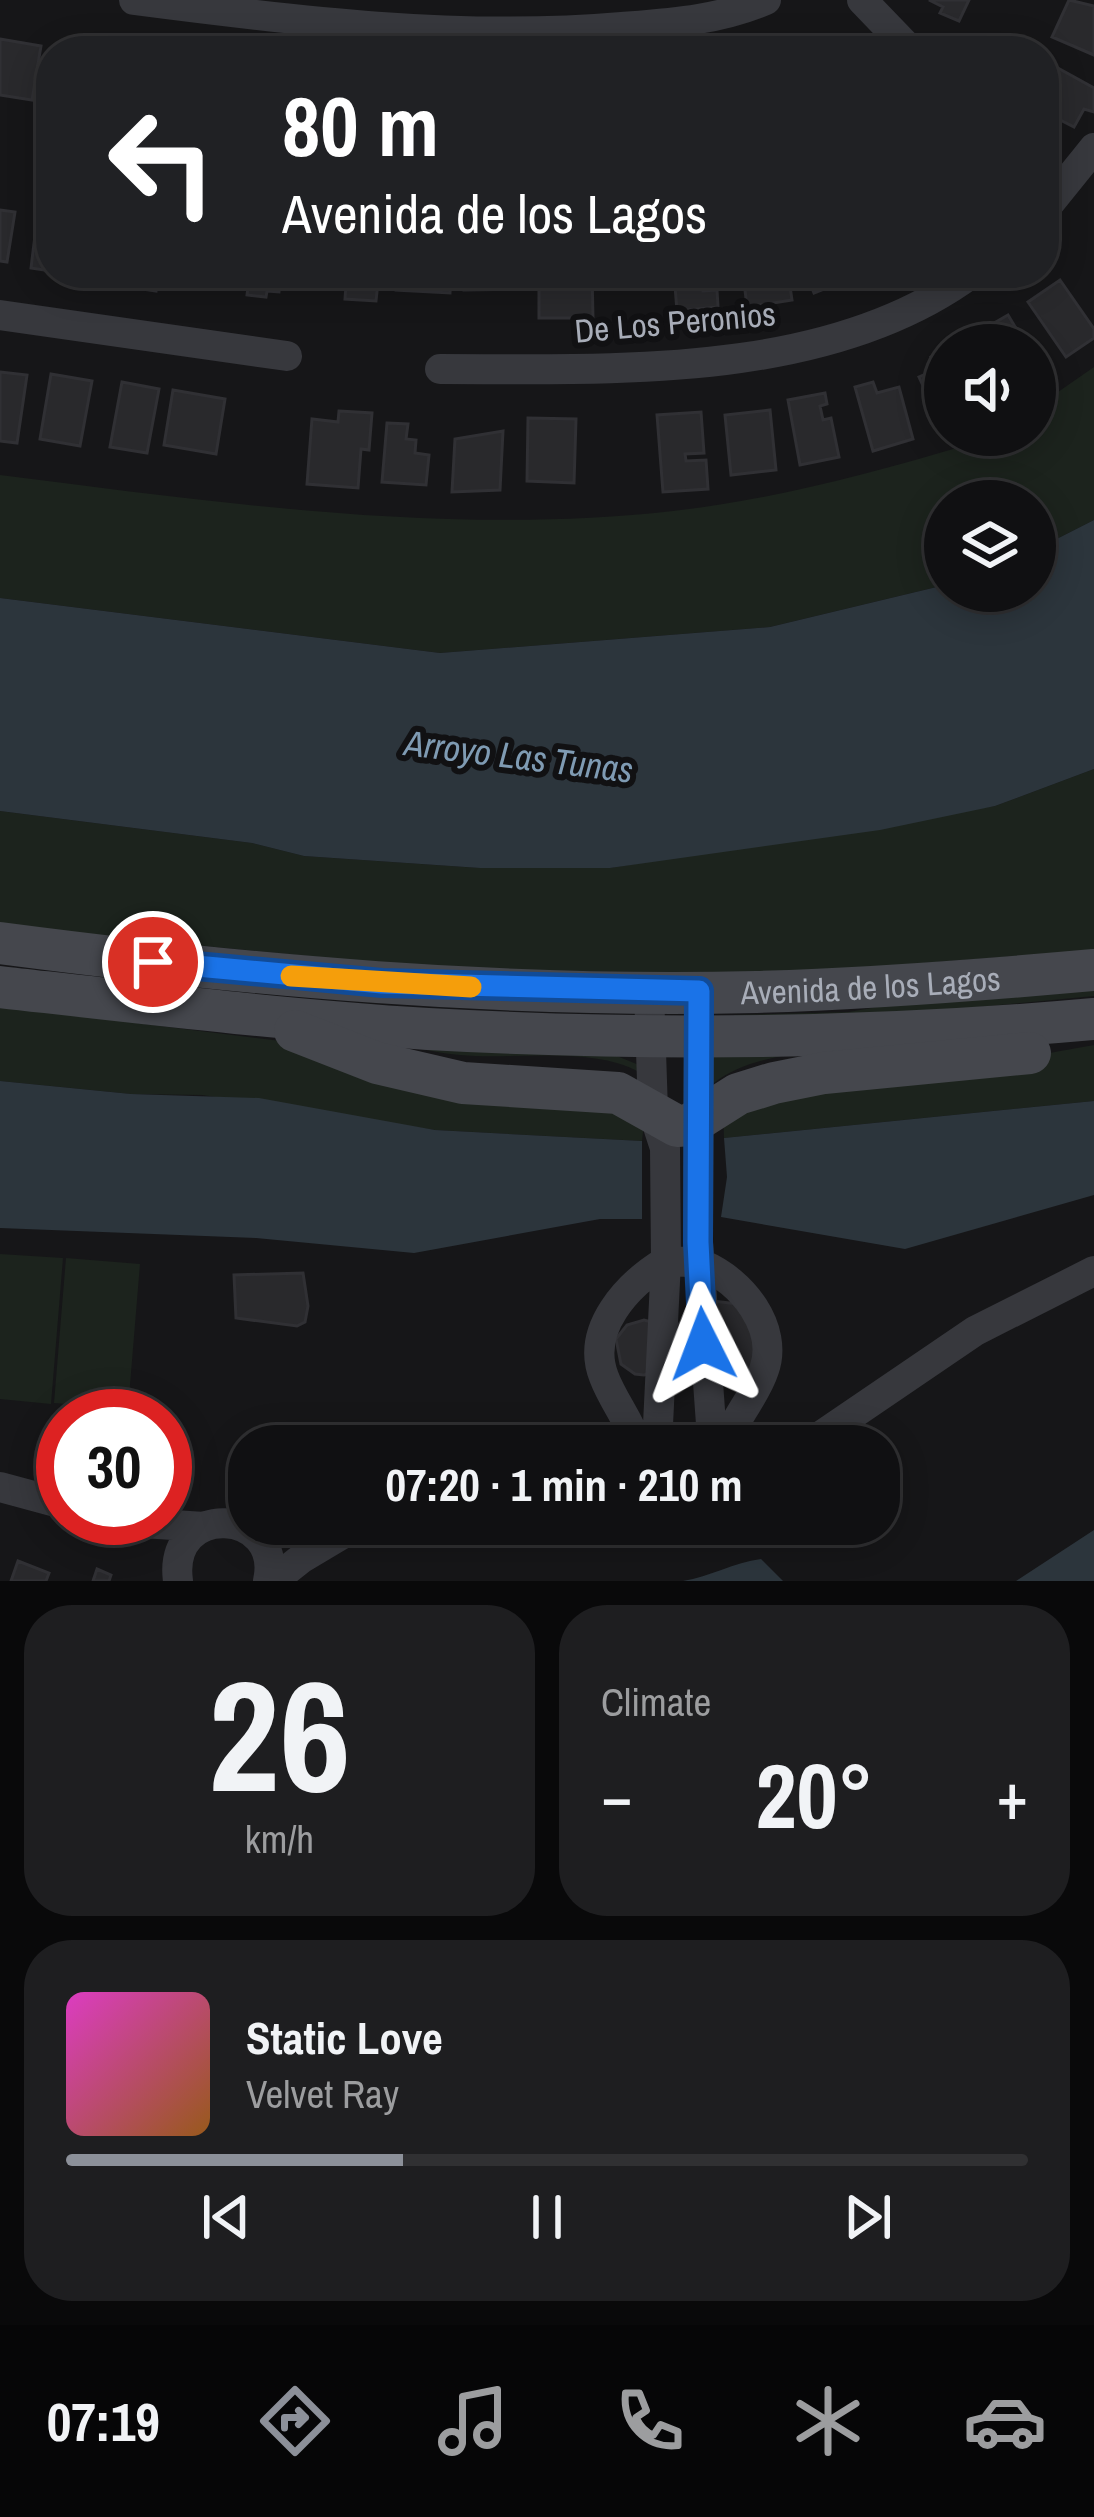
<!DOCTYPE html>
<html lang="en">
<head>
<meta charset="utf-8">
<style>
  body { margin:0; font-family:"Archivo Narrow",sans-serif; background:#1e1e20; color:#f1f3f6; height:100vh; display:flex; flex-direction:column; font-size:45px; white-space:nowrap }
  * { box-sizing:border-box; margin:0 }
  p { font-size:39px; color:#9c9d9f }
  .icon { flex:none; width:66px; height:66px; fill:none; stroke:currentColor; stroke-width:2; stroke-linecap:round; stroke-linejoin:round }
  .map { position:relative; height:1581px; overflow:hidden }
  .side { display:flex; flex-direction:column; gap:24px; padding:24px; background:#09090a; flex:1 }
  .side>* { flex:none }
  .banner { position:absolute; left:36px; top:36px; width:1023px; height:252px; border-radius:48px; box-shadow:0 6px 30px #0003,0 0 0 3px #303032; background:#202124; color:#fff; overflow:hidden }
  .tools { position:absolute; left:924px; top:324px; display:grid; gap:24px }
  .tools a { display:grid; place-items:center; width:132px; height:132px; border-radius:50%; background:#101012; box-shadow:0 6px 30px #0003,0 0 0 3px #303032; font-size:60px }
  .speed { position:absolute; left:36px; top:1389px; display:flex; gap:24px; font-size:60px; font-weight:700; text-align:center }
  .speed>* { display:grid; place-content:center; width:156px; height:156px; border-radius:50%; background:#101012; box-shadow:0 6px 30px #0003,0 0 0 3px #303032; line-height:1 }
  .speed .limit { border:18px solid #d22; background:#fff; color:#111 }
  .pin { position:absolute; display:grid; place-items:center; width:102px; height:102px; color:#fff; margin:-51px; border:6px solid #fff; border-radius:50%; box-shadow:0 3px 12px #0007 }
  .me { position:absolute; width:132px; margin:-66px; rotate:357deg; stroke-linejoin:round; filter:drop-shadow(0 0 9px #0008) }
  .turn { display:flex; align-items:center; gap:42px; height:252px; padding:0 48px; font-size:54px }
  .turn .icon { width:156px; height:156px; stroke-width:2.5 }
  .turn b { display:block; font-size:84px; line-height:102px }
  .big { font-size:90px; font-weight:700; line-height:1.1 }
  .side .card { flex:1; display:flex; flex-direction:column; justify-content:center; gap:18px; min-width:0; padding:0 42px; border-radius:48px; background:#1e1e20 }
  .side .dial { align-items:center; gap:0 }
  .dial b { font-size:156px; line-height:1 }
  .song { display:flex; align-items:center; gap:36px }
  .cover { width:144px; height:144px; border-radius:18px; background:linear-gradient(135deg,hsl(310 70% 55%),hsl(30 70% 35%)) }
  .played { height:12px; border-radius:6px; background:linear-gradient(90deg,#8c9099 35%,#303032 35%) }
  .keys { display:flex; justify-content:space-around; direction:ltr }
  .heat { display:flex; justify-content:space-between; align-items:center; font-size:66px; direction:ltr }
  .side .tiles { flex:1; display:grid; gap:24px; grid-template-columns:1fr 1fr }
  .card:last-child { grid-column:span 2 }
  .trip { position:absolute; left:228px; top:1425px; width:672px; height:120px; border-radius:48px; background:#101012; box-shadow:0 6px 30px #0003,0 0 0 3px #303032; font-weight:700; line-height:120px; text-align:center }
  .tab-bar { display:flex; height:192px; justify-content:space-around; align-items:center; background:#060607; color:#9c9d9f }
  .tab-bar .icon { width:84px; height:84px }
  .tab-bar .on { color:#8c9099 }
  .tab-bar b { font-size:54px; color:#f1f3f6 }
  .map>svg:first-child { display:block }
  .green { fill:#1c231d }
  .water { fill:#2c353c }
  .building { fill:#29292c; stroke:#303034; stroke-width:3 }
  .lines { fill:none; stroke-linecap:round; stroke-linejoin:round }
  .street { stroke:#37383d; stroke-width:30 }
  .secondary { stroke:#45474d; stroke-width:42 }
  .route-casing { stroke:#114b97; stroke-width:30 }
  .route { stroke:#1a73e8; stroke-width:21 }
  .slow { stroke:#f59e0b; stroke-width:21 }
  .labels { text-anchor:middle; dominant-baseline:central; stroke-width:12; stroke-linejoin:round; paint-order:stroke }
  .street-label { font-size:33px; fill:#a8adb8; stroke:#111113 }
  .water-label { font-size:36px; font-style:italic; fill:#7f9bb3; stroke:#111113 }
</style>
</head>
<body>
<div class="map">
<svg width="1094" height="1581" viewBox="0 0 1094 1581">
  <rect width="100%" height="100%" fill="#161618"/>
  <path class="green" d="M1094 367V520L1035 550V501H945V585L770 627 440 653 0 598V475C222 503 449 536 673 511 776 499 868 474 967 445L985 435H1035V408Z
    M1094 769V950L833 970 521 977 0 926V811L252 843 304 856 480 868H610L995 806Z
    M1094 982V996L895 1015 734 1022V1015L849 1012 938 996Z
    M0 1006 281 1041 598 1097 644 1124 642 1141 435 1130 202 1095 131 1094 0 1081Z
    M385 1041 607 1052 639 1065V1072C593 1046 513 1060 460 1055 435 1053 410 1046 385 1041Z
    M854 1045C811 1053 749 1054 714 1083L709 1081V1057Z
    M1094 1045V1101L724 1138 723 1111Z
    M0 1254 63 1258 51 1404 0 1399Z
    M66 1258 140 1264 128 1409 54 1403Z"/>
  <path class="water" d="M1094 520V769L995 806 880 830 610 868H480L304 856 252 843 0 811V598L440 653 770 627 945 585V591H1035V550Z
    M0 1081 131 1094 259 1098 435 1130 642 1141V1219H600L414 1253 256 1238 0 1228Z
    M1094 1101V1195L905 1249 721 1217 727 1177 724 1138Z
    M1094 1530V1581H1016Z
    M761 1559 783 1581H683C710 1577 734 1562 761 1559Z"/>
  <path class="building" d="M929 0H969L959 21 940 13 943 7Z
    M1069 0 1094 6V55L1052 37Z
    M0 39 41 46 32 100 0 95Z
    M850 39 855 51H823Z
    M1047 62 1094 88V112L1084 109 1074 127 1045 112 1051 101 1044 98Z
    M0 210 15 212 7 262 0 261Z
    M38 211 51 212V271L31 268Z
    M111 273H158L156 291 109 284Z
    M250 273H310L308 288 280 284 279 292 267 291 266 297 247 295Z
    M325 273H379L376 301 345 299 346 285 325 283Z
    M396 273H451L450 293 396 290Z
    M464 273H519V289L464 290Z
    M539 273H592L593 318H539Z
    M674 273H715L702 274 703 291 717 290 718 307 677 311Z
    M743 273H788L792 300 747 307Z
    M806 273H864L814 293Z
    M1060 280 1094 329V338L1066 357 1028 302Z
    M1008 315 1026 345H972L968 338Z
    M945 351V426L942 427 919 377 937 369 931 357Z
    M0 372 27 375 17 443 0 441Z
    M51 374 92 381 80 446 40 439Z
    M122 382 159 389 147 453 110 447Z
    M873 382 877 393 899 387 913 439 873 451 855 387Z
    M173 390 225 399 216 454 164 445Z
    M825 393 827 404 820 406 823 420 831 418 839 457 800 465 788 400Z
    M770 410 776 470 731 475 725 415Z
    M339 411 372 413 369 450 361 449 358 488 307 484 312 419 338 422Z
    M701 412 704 453 685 454 686 461 706 460 708 489 663 492 657 415Z
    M528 418 576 419 574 483 527 481Z
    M387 423 408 424 406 439 416 440 415 453 429 455 426 485 382 482Z
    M503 431 500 490 452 492 455 439Z
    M303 1273 308 1306 305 1322 297 1326 236 1318 234 1275Z
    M712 1301 738 1304 763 1349 749 1374 724 1385 710 1383 676 1366 644 1375 635 1374 621 1364 616 1339 627 1325 644 1320 673 1328Z
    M18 1561 49 1573 46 1581H11Z
    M97 1569 111 1575 109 1581H93Z"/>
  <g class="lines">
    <path class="street" d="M134 0C295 21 459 41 622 27 672 23 719 20 766 0
      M862 0 911 51
      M1044 210 1094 148
      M0 315 287 356
      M440 369C611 369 828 380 972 273
      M649 991 653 1111 665 1148 666 1261 657 1445
      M699 991 698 1242 712 1438
      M638 1446C630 1421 613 1401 604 1377 585 1329 628 1284 666 1261 678 1262 692 1261 703 1265 742 1281 779 1328 764 1370 755 1398 733 1417 727 1446
      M806 1446 975 1331 1094 1271
      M0 1487 63 1504
      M121 1518 143 1523 204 1527
      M178 1581C167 1500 284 1508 268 1581
      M273 1581 302 1558 359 1524"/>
    <g class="secondary">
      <path id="s1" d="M0 943C251 976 503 998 756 992 868 989 982 980 1094 970"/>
      <path d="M0 987C142 1003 284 1020 428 1029 649 1041 873 1039 1094 1019"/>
      <path d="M295 1031 377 1063 463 1083 618 1093 677 1126 689 1125 738 1094 774 1083 824 1073 1030 1053"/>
    </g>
  </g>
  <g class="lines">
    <defs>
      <path id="route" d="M153 962 382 983 699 991 698 1242 703 1344"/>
    </defs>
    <use href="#route" class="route-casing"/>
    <use href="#route" class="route"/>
    <path class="slow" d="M291 976 471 987"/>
  </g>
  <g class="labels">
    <g class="street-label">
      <text transform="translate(675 322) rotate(-5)">De Los Peronios</text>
      <text stroke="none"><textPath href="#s1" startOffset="873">Avenida de los Lagos</textPath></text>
    </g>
    <g class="water-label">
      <text transform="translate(519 756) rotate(7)">Arroyo Las Tunas</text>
    </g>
  </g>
</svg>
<div class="tools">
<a><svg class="icon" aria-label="sound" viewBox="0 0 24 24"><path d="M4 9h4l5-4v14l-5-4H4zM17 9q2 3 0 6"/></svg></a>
<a><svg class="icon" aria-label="layers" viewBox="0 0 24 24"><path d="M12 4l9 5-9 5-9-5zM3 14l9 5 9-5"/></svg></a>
</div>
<div class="speed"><div class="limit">30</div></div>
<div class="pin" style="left:153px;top:962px;background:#d93025"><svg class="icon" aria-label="arrive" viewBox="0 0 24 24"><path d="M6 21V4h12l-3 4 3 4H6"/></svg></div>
<svg class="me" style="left:703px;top:1344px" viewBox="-20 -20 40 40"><path d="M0-17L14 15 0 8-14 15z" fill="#1a73e8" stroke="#fff" stroke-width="4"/></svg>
<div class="trip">07:20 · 1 min · 210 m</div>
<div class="banner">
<div class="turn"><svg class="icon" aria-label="left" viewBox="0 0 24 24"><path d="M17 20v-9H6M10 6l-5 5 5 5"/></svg><div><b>80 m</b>Avenida de los Lagos</div></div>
</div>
</div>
<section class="side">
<div class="tiles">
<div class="card dial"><b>26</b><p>km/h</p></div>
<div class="card"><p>Climate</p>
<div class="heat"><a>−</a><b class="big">20°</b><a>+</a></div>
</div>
<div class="card">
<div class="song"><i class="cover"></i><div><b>Static Love</b><p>Velvet Ray</p></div></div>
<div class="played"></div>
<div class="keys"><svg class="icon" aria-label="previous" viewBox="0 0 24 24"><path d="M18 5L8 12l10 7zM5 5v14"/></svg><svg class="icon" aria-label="pause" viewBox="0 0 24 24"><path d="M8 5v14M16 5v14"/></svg><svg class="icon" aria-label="next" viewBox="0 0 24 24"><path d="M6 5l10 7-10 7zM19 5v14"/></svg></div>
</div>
</div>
</section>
<nav class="tab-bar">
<b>07:19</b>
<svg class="icon on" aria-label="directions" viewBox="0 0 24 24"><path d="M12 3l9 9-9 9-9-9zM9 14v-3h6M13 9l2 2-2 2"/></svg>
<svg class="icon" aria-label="music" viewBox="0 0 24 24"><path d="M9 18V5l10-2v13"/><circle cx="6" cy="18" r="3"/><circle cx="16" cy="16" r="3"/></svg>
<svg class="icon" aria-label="phone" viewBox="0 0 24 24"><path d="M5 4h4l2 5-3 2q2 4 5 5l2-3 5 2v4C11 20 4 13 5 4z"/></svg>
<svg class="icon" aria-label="climate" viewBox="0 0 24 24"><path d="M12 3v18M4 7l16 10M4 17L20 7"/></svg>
<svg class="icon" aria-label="car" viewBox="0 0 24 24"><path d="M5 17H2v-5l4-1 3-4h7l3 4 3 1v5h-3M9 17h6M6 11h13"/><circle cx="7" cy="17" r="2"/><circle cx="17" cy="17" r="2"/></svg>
</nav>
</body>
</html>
